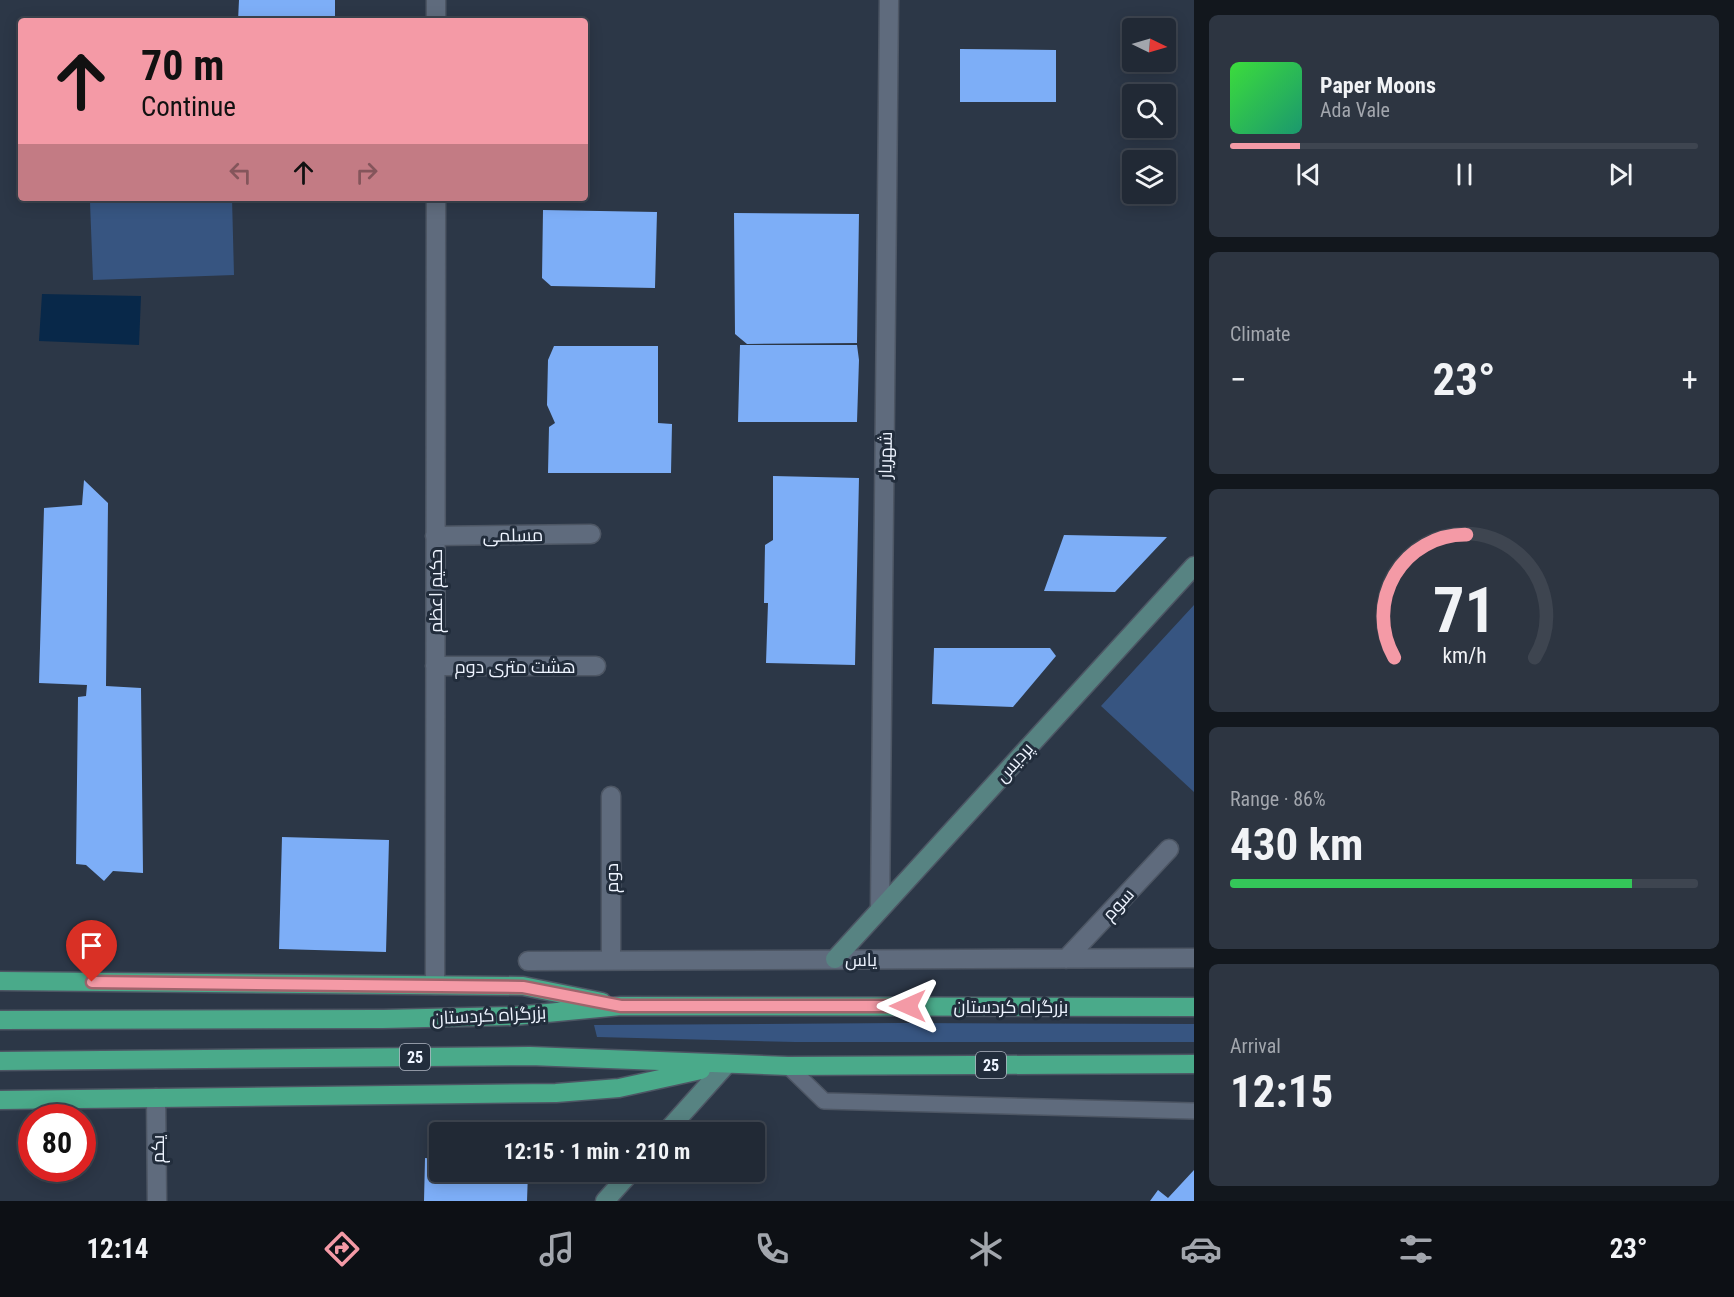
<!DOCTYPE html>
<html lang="en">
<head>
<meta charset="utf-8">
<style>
  body { margin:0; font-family:"Roboto Condensed",Cairo,sans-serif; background:#2d3541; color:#f1f3f6; height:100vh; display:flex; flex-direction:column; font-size:22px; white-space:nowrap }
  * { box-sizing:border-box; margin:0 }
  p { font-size:20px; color:#a2a6ad }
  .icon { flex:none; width:33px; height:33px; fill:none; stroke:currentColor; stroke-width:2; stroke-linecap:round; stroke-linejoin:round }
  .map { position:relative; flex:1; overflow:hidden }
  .details { display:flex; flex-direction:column; gap:15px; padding:15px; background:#12171d; width:540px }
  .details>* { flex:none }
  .top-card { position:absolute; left:18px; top:18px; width:570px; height:183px; border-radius:6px; box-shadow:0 3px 15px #0003,0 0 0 2px #3e4550; background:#f49aa6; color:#111; overflow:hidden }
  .needle { width:39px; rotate:95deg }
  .buttons { position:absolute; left:1122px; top:18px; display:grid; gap:12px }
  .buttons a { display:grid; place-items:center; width:54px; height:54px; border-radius:6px; background:#212935; box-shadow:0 3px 15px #0003,0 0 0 2px #3e4550; font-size:30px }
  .speed { position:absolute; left:18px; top:1104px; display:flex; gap:12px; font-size:30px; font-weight:700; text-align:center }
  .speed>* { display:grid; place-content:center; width:78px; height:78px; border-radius:50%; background:#212935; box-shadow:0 3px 15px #0003,0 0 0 2px #3e4550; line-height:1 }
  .speed .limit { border:9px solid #d22; background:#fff; color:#111 }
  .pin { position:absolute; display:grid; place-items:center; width:51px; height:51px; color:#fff; margin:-62px -26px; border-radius:50% 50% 50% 0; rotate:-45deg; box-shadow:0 0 6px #0007 }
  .pin .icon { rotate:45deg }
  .me { position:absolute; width:66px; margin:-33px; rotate:270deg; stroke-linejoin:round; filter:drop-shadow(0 0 4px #0008) }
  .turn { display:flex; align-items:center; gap:21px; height:126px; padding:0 24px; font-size:27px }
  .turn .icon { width:78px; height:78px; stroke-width:2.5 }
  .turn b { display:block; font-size:42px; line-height:51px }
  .lanes { display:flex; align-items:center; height:57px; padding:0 24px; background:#0003; justify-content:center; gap:30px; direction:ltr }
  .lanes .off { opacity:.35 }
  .big { font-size:45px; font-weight:700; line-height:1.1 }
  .details .card { flex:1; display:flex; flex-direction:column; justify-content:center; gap:9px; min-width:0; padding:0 21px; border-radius:9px; background:#2d3541 }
  .details .dial { align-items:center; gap:0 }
  .dial svg { height:156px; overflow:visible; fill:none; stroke:#3e4550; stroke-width:7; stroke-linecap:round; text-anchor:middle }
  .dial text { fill:#f1f3f6; stroke:none }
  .song { display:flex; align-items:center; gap:18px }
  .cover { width:72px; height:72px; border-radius:9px; background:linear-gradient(135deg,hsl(120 70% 55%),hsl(160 70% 35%)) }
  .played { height:6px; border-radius:3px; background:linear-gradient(90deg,#f49aa6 15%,#3e4550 15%) }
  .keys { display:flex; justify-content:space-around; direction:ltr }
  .heat { display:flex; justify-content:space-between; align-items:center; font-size:33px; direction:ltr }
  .charge { height:9px; border-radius:4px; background:linear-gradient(90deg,#34c759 86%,#3e4550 0) }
  .trip { position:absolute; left:429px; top:1122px; width:336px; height:60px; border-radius:6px; background:#212935; box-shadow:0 3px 15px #0003,0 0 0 2px #3e4550; font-weight:700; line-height:60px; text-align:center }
  .dock { display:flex; height:96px; justify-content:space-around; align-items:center; background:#0d1015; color:#a2a6ad }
  .dock .icon { width:42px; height:42px }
  .dock .active { color:#f49aa6 }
  .dock b { font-size:27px; color:#f1f3f6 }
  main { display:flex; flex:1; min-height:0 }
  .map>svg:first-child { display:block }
  .green { fill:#375581 }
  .water { fill:#082849 }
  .building { fill:#7daef7 }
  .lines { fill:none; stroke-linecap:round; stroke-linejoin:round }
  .service-casing { stroke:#4d5664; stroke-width:18 }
  .minor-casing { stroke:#4d5664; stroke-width:21 }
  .secondary-casing { stroke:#4d5664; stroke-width:21 }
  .trunk-casing { stroke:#4d5664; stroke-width:21 }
  .service { stroke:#5f6b7d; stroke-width:15 }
  .minor { stroke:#5f6b7d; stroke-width:18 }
  .secondary { stroke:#578382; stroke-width:18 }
  .trunk { stroke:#4aaa8a; stroke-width:18 }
  .route-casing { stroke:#9f646c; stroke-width:15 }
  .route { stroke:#f49aa6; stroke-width:10 }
  .labels { text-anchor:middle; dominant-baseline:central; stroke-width:6; stroke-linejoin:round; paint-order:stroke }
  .shield { fill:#222d3c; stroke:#b1b8c4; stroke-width:1.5 }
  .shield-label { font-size:16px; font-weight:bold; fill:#eef4ff }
  .street-label { font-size:18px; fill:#eef4ff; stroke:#222d3c }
</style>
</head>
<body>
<main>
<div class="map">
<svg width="1194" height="1201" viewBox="0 0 1194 1201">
  <rect width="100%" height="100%" fill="#2c3747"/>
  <path class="green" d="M197 198H232L234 275 93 280 90 202Z
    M1194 605V792L1101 706Z
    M902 1023 1194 1024V1042H796L597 1037 594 1025Z"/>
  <path class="water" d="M42 294 141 296 139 345 39 341Z"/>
  <path class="building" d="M239 0H335V21H238Z
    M960 49 1056 50V102H960Z
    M543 210 657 212 655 288 551 286 542 278Z
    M734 213 859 214 857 343 747 344 735 334Z
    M740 345H857L859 360 857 422H738Z
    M554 346H658V423L672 424 671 473H548L549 427 555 423 547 405 548 360Z
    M773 476 859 478 855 665 766 663 768 603H764L765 545 773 540Z
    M84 480 108 503 106 686 141 688 143 873 113 871 104 881 86 865 76 864 78 697 86 696 87 685 39 683 44 508 82 505Z
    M1064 535 1167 537 1115 592 1044 591Z
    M934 648H1050L1056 656 1013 707 932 704Z
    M282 837 389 840 386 952 279 949Z
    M438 1132H440V1172H528L527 1201H424L425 1158 437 1159Z
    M1194 1170V1201H1150L1158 1190 1168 1198Z"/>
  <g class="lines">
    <defs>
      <path id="service" d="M788 1066 824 1101 1194 1111"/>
      <path id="minor" d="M436 21V0
        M435 536 591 534
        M435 666H596
        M880 909 889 0
        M1066 959 1169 849
        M611 960V796
        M528 961 1194 958
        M435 985 436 198
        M156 1098 157 1201"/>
      <path id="secondary" d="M835 959 1194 566
        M666 1132 727 1064
        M605 1201 631 1172"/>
      <path id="trunk" d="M0 981 523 986 602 1002
        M0 1020 383 1019 515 1016 621 1006 1194 1007
        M0 1061 530 1056 788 1066 1194 1064
        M0 1100 556 1093 619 1088 701 1070"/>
    </defs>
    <use href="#service" class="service-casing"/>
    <use href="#minor" class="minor-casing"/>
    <use href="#secondary" class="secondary-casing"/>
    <use href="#trunk" class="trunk-casing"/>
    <use href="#service" class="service"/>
    <use href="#minor" class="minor"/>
    <use href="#secondary" class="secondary"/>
    <use href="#trunk" class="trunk"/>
  </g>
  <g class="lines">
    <defs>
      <path id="route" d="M92 982 523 987 621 1006H908"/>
    </defs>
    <use href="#route" class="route-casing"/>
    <use href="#route" class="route"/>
  </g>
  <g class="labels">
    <g class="shield">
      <rect x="400" y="1044" width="30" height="26" rx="4.5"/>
      <rect x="976" y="1052" width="30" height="26" rx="4.5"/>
    </g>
    <g class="shield-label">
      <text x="415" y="1057">25</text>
      <text x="991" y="1065">25</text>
    </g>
    <g class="street-label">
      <text transform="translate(885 455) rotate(-89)">شهریار</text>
      <text transform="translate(513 535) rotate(-1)">مسلمی</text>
      <text transform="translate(435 591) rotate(-90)">حکیم اعظم</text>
      <text x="515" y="666">هشت متری دوم</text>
      <text transform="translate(1014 762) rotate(-48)">پردیس</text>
      <text transform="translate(611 878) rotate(-90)">دوم</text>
      <text transform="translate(1118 904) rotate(-47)">سوم</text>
      <text x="861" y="959">یاس</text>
      <text x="1011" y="1006">بزرگراه کردستان</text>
      <text transform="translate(489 1015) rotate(-3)">بزرگراه کردستان</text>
      <text transform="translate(157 1149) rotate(-90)">یکم</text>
    </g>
  </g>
</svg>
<div class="buttons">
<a><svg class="needle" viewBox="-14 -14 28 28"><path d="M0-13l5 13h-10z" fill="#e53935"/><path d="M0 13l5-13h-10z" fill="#a2a6ad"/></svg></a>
<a><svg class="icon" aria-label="search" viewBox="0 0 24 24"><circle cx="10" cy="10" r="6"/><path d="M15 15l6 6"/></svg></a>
<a><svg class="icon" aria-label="layers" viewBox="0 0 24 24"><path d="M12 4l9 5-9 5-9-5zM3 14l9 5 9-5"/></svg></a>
</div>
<div class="speed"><div class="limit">80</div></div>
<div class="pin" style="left:92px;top:982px;background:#d93025"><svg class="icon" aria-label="arrive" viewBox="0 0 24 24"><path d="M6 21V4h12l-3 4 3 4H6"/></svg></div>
<svg class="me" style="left:908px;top:1006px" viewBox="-20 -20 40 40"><path d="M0-17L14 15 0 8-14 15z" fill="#f49aa6" stroke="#fff" stroke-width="4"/></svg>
<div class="trip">12:15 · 1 min · 210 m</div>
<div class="top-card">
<div class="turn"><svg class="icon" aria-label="ahead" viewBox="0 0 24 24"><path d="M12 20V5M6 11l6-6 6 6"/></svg><div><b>70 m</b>Continue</div></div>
<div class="lanes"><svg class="icon off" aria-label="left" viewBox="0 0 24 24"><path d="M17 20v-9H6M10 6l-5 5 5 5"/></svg><svg class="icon" aria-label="ahead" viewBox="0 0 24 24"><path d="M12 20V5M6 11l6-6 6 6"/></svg><svg class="icon off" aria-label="right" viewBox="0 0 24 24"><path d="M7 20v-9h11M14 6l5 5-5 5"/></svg></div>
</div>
</div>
<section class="details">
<div class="card">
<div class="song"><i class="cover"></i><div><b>Paper Moons</b><p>Ada Vale</p></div></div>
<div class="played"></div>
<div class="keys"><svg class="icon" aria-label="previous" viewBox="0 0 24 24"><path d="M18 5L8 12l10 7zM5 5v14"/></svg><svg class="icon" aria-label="pause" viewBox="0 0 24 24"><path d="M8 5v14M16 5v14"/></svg><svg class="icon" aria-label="next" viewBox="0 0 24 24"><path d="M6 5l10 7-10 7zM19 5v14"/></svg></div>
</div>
<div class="card"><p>Climate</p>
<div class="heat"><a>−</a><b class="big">23°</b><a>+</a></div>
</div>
<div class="card dial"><svg viewBox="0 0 100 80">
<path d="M14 69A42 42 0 1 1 86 69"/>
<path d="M14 69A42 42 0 0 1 51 6" stroke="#f49aa6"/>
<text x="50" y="56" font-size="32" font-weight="700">71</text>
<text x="50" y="72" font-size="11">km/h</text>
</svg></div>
<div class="card"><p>Range · 86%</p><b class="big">430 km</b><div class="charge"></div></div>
<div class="card"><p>Arrival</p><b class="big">12:15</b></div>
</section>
</main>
<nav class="dock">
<b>12:14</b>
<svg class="icon active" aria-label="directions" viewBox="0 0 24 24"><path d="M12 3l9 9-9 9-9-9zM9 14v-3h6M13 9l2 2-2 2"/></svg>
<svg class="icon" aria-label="music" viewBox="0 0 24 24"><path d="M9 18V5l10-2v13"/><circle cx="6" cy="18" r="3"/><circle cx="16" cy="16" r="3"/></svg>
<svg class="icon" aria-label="phone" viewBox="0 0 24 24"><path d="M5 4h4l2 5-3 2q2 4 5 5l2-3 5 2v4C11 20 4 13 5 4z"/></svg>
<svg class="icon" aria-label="climate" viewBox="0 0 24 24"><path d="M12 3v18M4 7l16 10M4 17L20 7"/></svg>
<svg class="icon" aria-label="car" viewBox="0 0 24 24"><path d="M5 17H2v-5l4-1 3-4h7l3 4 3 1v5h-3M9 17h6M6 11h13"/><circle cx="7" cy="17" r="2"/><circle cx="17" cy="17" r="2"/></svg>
<svg class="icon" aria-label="filters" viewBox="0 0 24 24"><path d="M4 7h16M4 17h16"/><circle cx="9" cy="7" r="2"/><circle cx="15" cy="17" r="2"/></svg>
<b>23°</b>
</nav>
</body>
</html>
